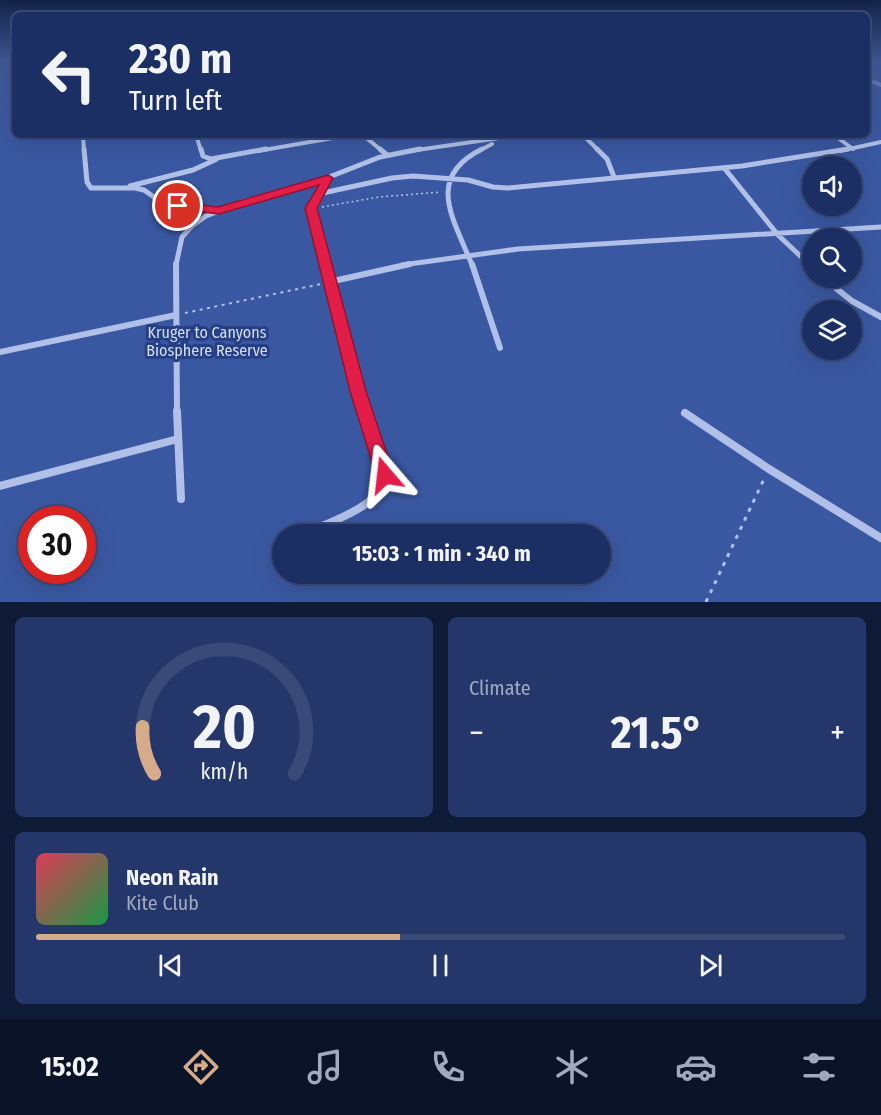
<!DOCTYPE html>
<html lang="en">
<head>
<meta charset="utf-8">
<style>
  body { margin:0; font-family:"Fira Sans Condensed",sans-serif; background:#25376a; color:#f1f3f6; height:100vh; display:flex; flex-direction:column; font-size:22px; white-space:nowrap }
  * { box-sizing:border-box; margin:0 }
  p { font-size:20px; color:#a0a9bf }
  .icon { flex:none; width:33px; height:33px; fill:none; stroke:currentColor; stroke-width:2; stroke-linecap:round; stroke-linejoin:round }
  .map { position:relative; height:602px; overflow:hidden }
  .panel { display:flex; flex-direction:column; gap:15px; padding:15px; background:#0f1a37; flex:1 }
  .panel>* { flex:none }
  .top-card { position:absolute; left:12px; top:12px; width:858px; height:126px; border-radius:9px; box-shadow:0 6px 24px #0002,0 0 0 2px #3a4a78; background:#1c2f64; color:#f1f3f6; overflow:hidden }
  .fabs { position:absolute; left:802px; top:156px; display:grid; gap:12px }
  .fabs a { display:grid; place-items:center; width:60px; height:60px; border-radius:50%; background:#1c2f64; box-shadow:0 6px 24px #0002,0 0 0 2px #3a4a78; font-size:30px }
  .speed { position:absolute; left:18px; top:506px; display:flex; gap:12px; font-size:30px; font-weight:700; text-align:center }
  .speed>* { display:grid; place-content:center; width:78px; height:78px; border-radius:50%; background:#1c2f64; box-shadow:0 6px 24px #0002,0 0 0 2px #3a4a78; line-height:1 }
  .speed .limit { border:9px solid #d22; background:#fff; color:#111 }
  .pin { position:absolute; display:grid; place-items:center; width:51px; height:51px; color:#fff; margin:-26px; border:3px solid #fff; border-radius:50%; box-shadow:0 2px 6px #0007 }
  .me { position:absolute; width:66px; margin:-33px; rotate:343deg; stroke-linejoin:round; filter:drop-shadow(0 0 4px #0008) }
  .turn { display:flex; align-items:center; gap:21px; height:126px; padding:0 18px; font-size:27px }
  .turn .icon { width:78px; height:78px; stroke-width:2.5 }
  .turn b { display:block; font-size:42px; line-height:51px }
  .big { font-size:45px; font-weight:700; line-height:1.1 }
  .panel .tile { flex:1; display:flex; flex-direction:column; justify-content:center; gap:9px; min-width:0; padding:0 21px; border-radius:9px; background:#25376a }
  .panel .dial { align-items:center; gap:0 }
  .dial svg { height:156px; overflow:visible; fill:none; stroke:#3a4a78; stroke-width:7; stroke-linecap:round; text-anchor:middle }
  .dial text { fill:#f1f3f6; stroke:none }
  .song { display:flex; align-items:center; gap:18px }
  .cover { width:72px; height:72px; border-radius:9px; background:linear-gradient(135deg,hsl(350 70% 55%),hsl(140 70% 35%)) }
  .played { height:6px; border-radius:3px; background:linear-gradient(90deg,#d6ab8b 45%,#3a4a78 45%) }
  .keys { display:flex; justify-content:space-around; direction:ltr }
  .heat { display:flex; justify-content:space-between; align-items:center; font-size:33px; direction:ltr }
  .panel .tiles { flex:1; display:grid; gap:15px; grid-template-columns:1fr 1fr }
  .tile:last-child { grid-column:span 2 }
  .trip { position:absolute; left:272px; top:524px; width:339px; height:60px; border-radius:30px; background:#1c2f64; box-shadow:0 6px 24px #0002,0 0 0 2px #3a4a78; font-weight:700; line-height:60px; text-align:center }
  .tab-bar { display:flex; height:96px; justify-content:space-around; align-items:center; background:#0b1328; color:#a0a9bf }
  .tab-bar .icon { width:42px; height:42px }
  .tab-bar .selected { color:#d6ab8b }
  .tab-bar b { font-size:27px; color:#f1f3f6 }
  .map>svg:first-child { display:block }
  .green { fill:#3a58a2; fill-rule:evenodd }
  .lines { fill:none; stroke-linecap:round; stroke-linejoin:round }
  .path-far2 { stroke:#b0c0e8; stroke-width:1.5; stroke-dasharray:2 3; stroke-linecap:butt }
  .path-far1 { stroke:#b0c0e8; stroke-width:2; stroke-dasharray:3 4.5; stroke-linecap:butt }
  .path { stroke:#b0c0e8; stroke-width:3; stroke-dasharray:4 6; stroke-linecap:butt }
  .minor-far3 { stroke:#b0c0e8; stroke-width:4 }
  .minor-far2 { stroke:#b0c0e8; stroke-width:5 }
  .minor-far1 { stroke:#b0c0e8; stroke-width:6 }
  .minor { stroke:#b0c0e8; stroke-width:8 }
  .route { fill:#e11d48; stroke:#92132f; stroke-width:1.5 }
  .labels { text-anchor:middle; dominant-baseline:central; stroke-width:6; stroke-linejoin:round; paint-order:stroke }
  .park-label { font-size:16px; fill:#d4def6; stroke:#253f86 }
</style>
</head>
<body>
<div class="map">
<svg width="881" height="602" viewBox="0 0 881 602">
  <rect width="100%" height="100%" fill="#253f86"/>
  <path class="green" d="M0 61H15V135H867V61H881V602H0ZM813 166H852V206H813ZM813 238H852V278H813ZM813 310H852V350H813ZM32 519H82V570H32ZM282 534H600V573H282Z"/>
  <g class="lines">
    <path class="path-far2" d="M322 207 379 197 441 192"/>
    <path class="path-far1" d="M185 313 321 284"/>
    <path class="path" d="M706 602 765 477"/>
    <path class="minor-far3" d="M867 64 881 61
      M867 79 881 85
      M83 135 84 151
      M196 135 201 151
      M363 135 382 151
      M583 135 599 151
      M834 135 853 149
      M258 151 350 135
      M410 151 520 135
      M479 151 492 144
      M840 151 881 142"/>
    <path class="minor-far2" d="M84 149 87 182 91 188H135L144 190 161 202 217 210
      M201 149 203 156 211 159 266 149
      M380 149 387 155
      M597 149 607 159 614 177
      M725 169 778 235 810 265
      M130 186 193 170 217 159
      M318 194 392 178 413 176 468 180 493 187 507 188 742 166 848 149
      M176 265 182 237 192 226 206 216 242 202 314 183 380 157 420 149
      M324 265 311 209 328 178
      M402 265 518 249 881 227
      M472 265C454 219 424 178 482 149"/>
    <path class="minor-far1" d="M176 264 177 413
      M324 264 365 413
      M472 264 500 348
      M808 264 813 268
      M823 278 852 301 881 317
      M329 282 410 264
      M0 352 176 315"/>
    <path class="minor" d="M177 411 181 499
      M685 413 769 469 881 538
      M0 486 178 439
      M303 534C325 524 383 506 384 478 385 455 371 432 364 411"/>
  </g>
  <linearGradient id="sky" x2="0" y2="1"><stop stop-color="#14234a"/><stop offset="0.42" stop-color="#405895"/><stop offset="1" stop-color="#405895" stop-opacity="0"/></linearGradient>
  <rect width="881" height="145" fill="url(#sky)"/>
  <path class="route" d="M328 175 333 178 317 208 366 391 394 475 391 481 385 484 379 481 376 475 350 391 305 208 319 185 219 214 178 209 173 206 178 202 218 207Z"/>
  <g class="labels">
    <g class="park-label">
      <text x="207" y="332">Kruger to Canyons<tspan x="207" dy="18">Biosphere Reserve</tspan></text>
    </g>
  </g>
</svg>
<div class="fabs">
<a><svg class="icon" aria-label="sound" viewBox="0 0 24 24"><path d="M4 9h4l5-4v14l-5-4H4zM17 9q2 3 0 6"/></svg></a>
<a><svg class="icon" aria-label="search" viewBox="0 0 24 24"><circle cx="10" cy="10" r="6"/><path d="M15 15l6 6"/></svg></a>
<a><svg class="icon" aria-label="layers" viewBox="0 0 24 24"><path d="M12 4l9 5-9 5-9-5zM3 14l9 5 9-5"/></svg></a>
</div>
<div class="speed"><div class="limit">30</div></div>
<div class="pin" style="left:178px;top:206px;background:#d93025"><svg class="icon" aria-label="arrive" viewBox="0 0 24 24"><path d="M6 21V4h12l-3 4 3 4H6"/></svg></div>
<svg class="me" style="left:385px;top:475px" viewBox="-20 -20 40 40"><path d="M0-17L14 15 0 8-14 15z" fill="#e11d48" stroke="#fff" stroke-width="4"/></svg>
<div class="trip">15:03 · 1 min · 340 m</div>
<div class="top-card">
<div class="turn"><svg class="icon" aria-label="left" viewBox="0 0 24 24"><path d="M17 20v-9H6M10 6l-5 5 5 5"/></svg><div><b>230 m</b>Turn left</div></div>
</div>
</div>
<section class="panel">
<div class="tiles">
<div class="tile dial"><svg viewBox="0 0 100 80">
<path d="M14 69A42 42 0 1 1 86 69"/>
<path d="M14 69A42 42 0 0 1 8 45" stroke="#d6ab8b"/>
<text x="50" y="56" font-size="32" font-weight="700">20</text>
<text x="50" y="72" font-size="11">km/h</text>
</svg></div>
<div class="tile"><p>Climate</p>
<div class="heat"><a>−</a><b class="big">21.5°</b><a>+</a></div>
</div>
<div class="tile">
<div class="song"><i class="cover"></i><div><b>Neon Rain</b><p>Kite Club</p></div></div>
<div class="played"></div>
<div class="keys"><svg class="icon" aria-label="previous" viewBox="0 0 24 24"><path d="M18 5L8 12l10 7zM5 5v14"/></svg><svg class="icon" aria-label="pause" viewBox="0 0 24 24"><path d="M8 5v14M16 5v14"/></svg><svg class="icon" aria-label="next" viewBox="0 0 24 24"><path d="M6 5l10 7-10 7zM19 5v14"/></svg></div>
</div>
</div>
</section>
<nav class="tab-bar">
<b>15:02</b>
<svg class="icon selected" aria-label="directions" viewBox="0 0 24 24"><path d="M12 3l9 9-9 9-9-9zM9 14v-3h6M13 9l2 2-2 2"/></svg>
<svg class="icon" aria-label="music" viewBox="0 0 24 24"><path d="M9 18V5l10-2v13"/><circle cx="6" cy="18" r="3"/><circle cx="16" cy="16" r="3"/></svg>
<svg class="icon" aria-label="phone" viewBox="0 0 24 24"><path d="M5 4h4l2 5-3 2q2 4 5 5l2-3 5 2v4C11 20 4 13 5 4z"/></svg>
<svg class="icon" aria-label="climate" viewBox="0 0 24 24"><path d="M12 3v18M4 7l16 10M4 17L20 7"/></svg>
<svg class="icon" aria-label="car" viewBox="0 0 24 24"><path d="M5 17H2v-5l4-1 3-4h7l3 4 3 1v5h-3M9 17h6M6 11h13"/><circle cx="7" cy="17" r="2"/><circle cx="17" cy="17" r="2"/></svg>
<svg class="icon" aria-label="filters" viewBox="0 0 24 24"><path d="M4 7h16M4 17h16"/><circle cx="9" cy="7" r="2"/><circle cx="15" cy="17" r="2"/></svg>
</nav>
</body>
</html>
